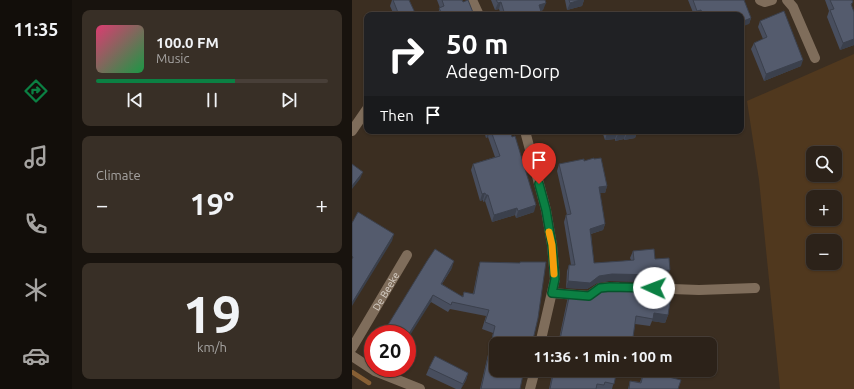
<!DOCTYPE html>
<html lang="en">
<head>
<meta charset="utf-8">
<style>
  body { margin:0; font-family:Ubuntu,sans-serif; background:#382f26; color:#f1f3f6; height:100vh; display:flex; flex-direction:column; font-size:15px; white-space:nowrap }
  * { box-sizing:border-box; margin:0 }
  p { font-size:13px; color:#a6a4a2 }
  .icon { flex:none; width:22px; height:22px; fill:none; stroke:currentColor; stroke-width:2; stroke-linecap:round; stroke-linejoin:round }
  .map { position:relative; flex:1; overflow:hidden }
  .drawer { display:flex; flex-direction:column; gap:10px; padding:10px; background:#18130e; width:280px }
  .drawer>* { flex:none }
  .guide { position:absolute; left:12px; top:12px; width:380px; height:122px; border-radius:8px; box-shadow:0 1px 3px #0004,0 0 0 1px #483f38; background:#202124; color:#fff; overflow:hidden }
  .buttons { position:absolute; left:454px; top:146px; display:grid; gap:8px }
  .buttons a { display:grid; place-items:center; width:36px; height:36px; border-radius:8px; background:#2c2219; box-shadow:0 1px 3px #0004,0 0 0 1px #483f38; font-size:20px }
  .speed { position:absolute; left:12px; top:325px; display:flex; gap:8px; font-size:20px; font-weight:700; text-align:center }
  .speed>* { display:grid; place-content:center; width:52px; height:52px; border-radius:50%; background:#2c2219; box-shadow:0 1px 3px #0004,0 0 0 1px #483f38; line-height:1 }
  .speed .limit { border:6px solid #d22; background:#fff; color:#111 }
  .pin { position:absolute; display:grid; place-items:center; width:34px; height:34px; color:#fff; margin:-41px -17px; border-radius:50% 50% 50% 0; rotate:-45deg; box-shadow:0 0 4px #0007 }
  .pin .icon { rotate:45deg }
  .me { position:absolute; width:44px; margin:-22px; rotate:272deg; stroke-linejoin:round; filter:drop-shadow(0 0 3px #0008) }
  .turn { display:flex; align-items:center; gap:14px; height:84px; padding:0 16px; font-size:18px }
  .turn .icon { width:52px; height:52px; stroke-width:2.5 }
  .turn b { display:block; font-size:28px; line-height:34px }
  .then { display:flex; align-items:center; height:38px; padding:0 16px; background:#0003; gap:8px; font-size:15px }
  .big { font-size:30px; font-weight:600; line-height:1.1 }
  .drawer .tile { flex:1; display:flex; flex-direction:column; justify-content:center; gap:6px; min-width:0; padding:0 14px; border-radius:8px; background:#382f26 }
  .drawer .dial { align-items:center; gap:0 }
  .dial b { font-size:52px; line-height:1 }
  .song { display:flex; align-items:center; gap:12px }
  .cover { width:48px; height:48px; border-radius:6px; background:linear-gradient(135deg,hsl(340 70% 55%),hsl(140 70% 35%)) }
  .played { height:4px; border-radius:2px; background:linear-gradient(90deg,#0b8043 60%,#483f38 60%) }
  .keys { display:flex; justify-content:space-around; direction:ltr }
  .heat { display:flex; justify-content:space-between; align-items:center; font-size:22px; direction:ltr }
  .trip { position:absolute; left:137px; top:337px; width:228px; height:40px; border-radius:8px; background:#2c2219; box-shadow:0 1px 3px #0004,0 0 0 1px #483f38; font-weight:600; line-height:40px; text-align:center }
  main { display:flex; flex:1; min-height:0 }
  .menu { display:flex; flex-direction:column; width:72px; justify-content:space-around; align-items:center; background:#120e0a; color:#a6a4a2 }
  .menu .icon { width:28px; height:28px }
  .menu .on { color:#0b8043 }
  .menu b { font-size:18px; color:#f1f3f6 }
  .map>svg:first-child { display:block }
  .green { fill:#50381e; fill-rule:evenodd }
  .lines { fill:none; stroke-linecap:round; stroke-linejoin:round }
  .stream { stroke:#875f34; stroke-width:4.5 }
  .minor { stroke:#7f6d5b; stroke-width:10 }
  .wall { fill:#484e5e }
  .shaded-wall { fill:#3b404c }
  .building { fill:#545b6d; stroke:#3b404c }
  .route-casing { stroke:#07532c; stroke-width:10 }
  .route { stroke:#0b8043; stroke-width:7 }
  .slow { stroke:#f59e0b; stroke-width:7 }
  .labels { text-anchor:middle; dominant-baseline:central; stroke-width:4; stroke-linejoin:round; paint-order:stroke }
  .street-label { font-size:10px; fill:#d8d0c7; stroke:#1e1812 }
</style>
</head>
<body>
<main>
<nav class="menu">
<b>11:35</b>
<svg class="icon on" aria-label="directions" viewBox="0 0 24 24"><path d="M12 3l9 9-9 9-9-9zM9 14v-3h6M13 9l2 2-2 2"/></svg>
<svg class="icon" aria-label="music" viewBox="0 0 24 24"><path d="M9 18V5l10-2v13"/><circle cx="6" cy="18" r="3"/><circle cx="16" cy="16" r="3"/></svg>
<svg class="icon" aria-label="phone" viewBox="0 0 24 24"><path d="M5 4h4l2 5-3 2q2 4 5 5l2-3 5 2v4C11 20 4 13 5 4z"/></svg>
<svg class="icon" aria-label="climate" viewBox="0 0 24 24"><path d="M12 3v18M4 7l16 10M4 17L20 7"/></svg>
<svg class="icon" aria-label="car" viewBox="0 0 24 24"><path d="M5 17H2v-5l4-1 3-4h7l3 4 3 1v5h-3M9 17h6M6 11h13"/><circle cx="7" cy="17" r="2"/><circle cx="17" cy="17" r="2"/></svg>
</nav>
<section class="drawer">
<div class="tile">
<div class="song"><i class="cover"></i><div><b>100.0 FM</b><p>Music</p></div></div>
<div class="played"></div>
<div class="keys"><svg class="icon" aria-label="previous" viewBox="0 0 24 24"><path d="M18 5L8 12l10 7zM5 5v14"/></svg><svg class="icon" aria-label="pause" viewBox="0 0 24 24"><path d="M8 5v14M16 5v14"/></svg><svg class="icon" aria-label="next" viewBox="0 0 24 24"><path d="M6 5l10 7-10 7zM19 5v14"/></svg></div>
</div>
<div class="tile"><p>Climate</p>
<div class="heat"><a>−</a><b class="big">19°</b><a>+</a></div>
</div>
<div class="tile dial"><b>19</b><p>km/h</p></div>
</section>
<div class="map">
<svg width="502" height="389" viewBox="0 0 502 389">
  <rect width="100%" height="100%" fill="#3b2e21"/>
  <path class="green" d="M502 54V389H428L407 180 395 101ZM461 153H483V175H461ZM461 197H483V219H461ZM461 241H483V263H461Z"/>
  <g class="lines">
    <path class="stream" d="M0 372 17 383"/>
    <g class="minor">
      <path d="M120 0 127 15"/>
      <path d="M408 0 413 2 420 0"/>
      <path d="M435 0 441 7 463 58"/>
      <path d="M0 131 15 109"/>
      <path d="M173 131 194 210 200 245 203 279 188 344"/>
      <path d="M293 288 347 290 403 288"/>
      <path d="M200 293 237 296 248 288 258 287H265"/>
      <path id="s1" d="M0 348 55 255"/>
      <path d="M0 356 23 371 68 389"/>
      <path d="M178 389 183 370"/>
    </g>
  </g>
  <path class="wall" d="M40 0H57L64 15H42L38 6Z
    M85 0H110L111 2 122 15H85L88 8Z
    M139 0H193L191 10 189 11 190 15H149L147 9 143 10Z
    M213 0H232L230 6 215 10Z
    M336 0H392L399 18 397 24 389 15H342Z
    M473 0H500L501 2 499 6 502 12V45L488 50 475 17 477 11Z
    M408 21 449 66 412 81 399 49 402 43 411 39 406 27Z
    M132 131H158L182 212 164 218 163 215 140 222 133 201 131 202V200L128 201 119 170 121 164 143 157 136 137 134 138Z
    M250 131H293L292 133 284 135 283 138 272 140V139L263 141V139L253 140Z
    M232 161 255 186 253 193H248L253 224 251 230 239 234 242 263 271 261 279 260 278 258 281 251 303 259 315 277H307L305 282 257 281 245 283 235 289 214 288 215 271 217 265H219L212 222 214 215H215L205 171 207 164Z
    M128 262 168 263 144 344 168 389H128L141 333 130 329 134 316 98 309 96 312 79 302 55 334H30L31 333 100 268 90 284 110 297 112 292 121 294 126 269Z
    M218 293 240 295 305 294 316 315 313 323 300 321 298 326 283 324 280 344H206L215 301Z
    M77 368 116 373 114 380 109 389H104L74 375Z
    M201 370H265L260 389H197Z
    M292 371 326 389H276L278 381 288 382Z"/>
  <path class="shaded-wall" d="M228 0H232L230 6 215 10 218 3Z
    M149 2 147 9 143 10 146 3Z
    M194 3 191 10 185 12 187 5Z
    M349 10 347 15H344L345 11Z
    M399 18 397 24 389 27V22Z
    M502 39V45L488 50 491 43Z
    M451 60 449 66 412 81 414 74Z
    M137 131H138L136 137 134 138Z
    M284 131H293L292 133 284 135 283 138 272 140 275 133Z
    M266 132 263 139 253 140 255 133Z
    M274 132 272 139 263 141 266 134Z
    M11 172 8 179 0 189V186Z
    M255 186 253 193H245L247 187Z
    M133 193 131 200 128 201 130 194Z
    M134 195H136L133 201 131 202Z
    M184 205 182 212 164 218 166 211Z
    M165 208 163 215 140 222 142 215Z
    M253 224 251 230 235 235 238 229Z
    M42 234 40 241 0 306V303Z
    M102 261 100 268 86 290 89 284Z
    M318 270 315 277H307L305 282 257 281 245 283 235 289 214 288 216 281 260 274Z
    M81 295 79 302 55 340V337Z
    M302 313 316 315 313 323 300 321Z
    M116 373 114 380 109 389 111 384Z"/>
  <path class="building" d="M41 0H57L64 15H47Z
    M90 0H110L111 2 116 0 122 15H87L90 14 87 8 92 6Z
    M144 0H193L194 3 187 5 190 15H153L149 2 146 3Z
    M217 0H228L218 3Z
    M341 0H392L399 18 389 22V15H351L349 10 345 11Z
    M478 0H500L501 2 499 4 502 12V39L491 43 478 10 482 9Z
    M432 11 451 60 414 74 402 43 415 37 408 21Z
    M139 131H158L160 137 163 136 184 205 166 211 165 208 142 215 136 195H134L133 193 130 194 121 164 148 156Z
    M255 131H285L275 133 274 132 266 134V132L255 133Z
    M242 158V159L249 158 255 186 247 187 253 224 238 229 242 263 271 261 282 260 281 251 302 249 303 259 317 258 318 270 308 271 307 275 260 274 247 276 238 283 216 281 217 265H223L214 215 219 214 207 164 232 159V161Z
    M0 164 11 172 0 186Z
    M6 212 42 234 0 303V259L1 257 0 256V223Z
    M83 249 102 261 89 284 111 297 112 292 122 294 128 262 168 263V262H194L186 318 180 344H144V370H172L168 389H129L143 326 133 322 137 310 100 302 99 305 81 295 55 337V334H33L31 333 75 261Z
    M261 286 306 287 305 294 319 296 316 315 302 313 301 319 284 316 280 344H207L218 293 240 295 244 294 253 287Z
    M83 356 116 373 111 384 77 368Z
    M202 370H265L262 384 253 382 252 385 245 384 244 389H198Z
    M292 371 329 380 326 389H277L278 381 289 383Z"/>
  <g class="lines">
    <defs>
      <path id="route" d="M187 184 194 210 200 245 203 279 200 293 237 296 248 288 258 287 302 288"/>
    </defs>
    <use href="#route" class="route-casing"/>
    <use href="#route" class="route"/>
    <path class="slow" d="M197 232 200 245 202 274"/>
  </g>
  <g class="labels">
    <g class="street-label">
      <text stroke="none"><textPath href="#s1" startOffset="66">De Beeke</textPath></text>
    </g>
  </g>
</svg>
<div class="buttons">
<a><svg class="icon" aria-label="search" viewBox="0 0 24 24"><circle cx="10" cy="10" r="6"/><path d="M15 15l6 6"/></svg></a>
<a>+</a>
<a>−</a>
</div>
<div class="speed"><div class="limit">20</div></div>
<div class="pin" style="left:187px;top:184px;background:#d93025"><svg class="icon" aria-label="arrive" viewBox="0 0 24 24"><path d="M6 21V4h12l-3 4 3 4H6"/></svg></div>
<svg class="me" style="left:302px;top:288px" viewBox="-20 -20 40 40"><circle r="19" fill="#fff"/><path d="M0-13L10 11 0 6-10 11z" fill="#0b8043"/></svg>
<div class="trip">11:36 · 1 min · 100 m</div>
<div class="guide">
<div class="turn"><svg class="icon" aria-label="right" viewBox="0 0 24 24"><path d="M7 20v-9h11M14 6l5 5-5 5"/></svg><div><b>50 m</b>Adegem-Dorp</div></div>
<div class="then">Then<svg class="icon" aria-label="arrive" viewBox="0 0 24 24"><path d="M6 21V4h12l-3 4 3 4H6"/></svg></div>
</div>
</div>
</main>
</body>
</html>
